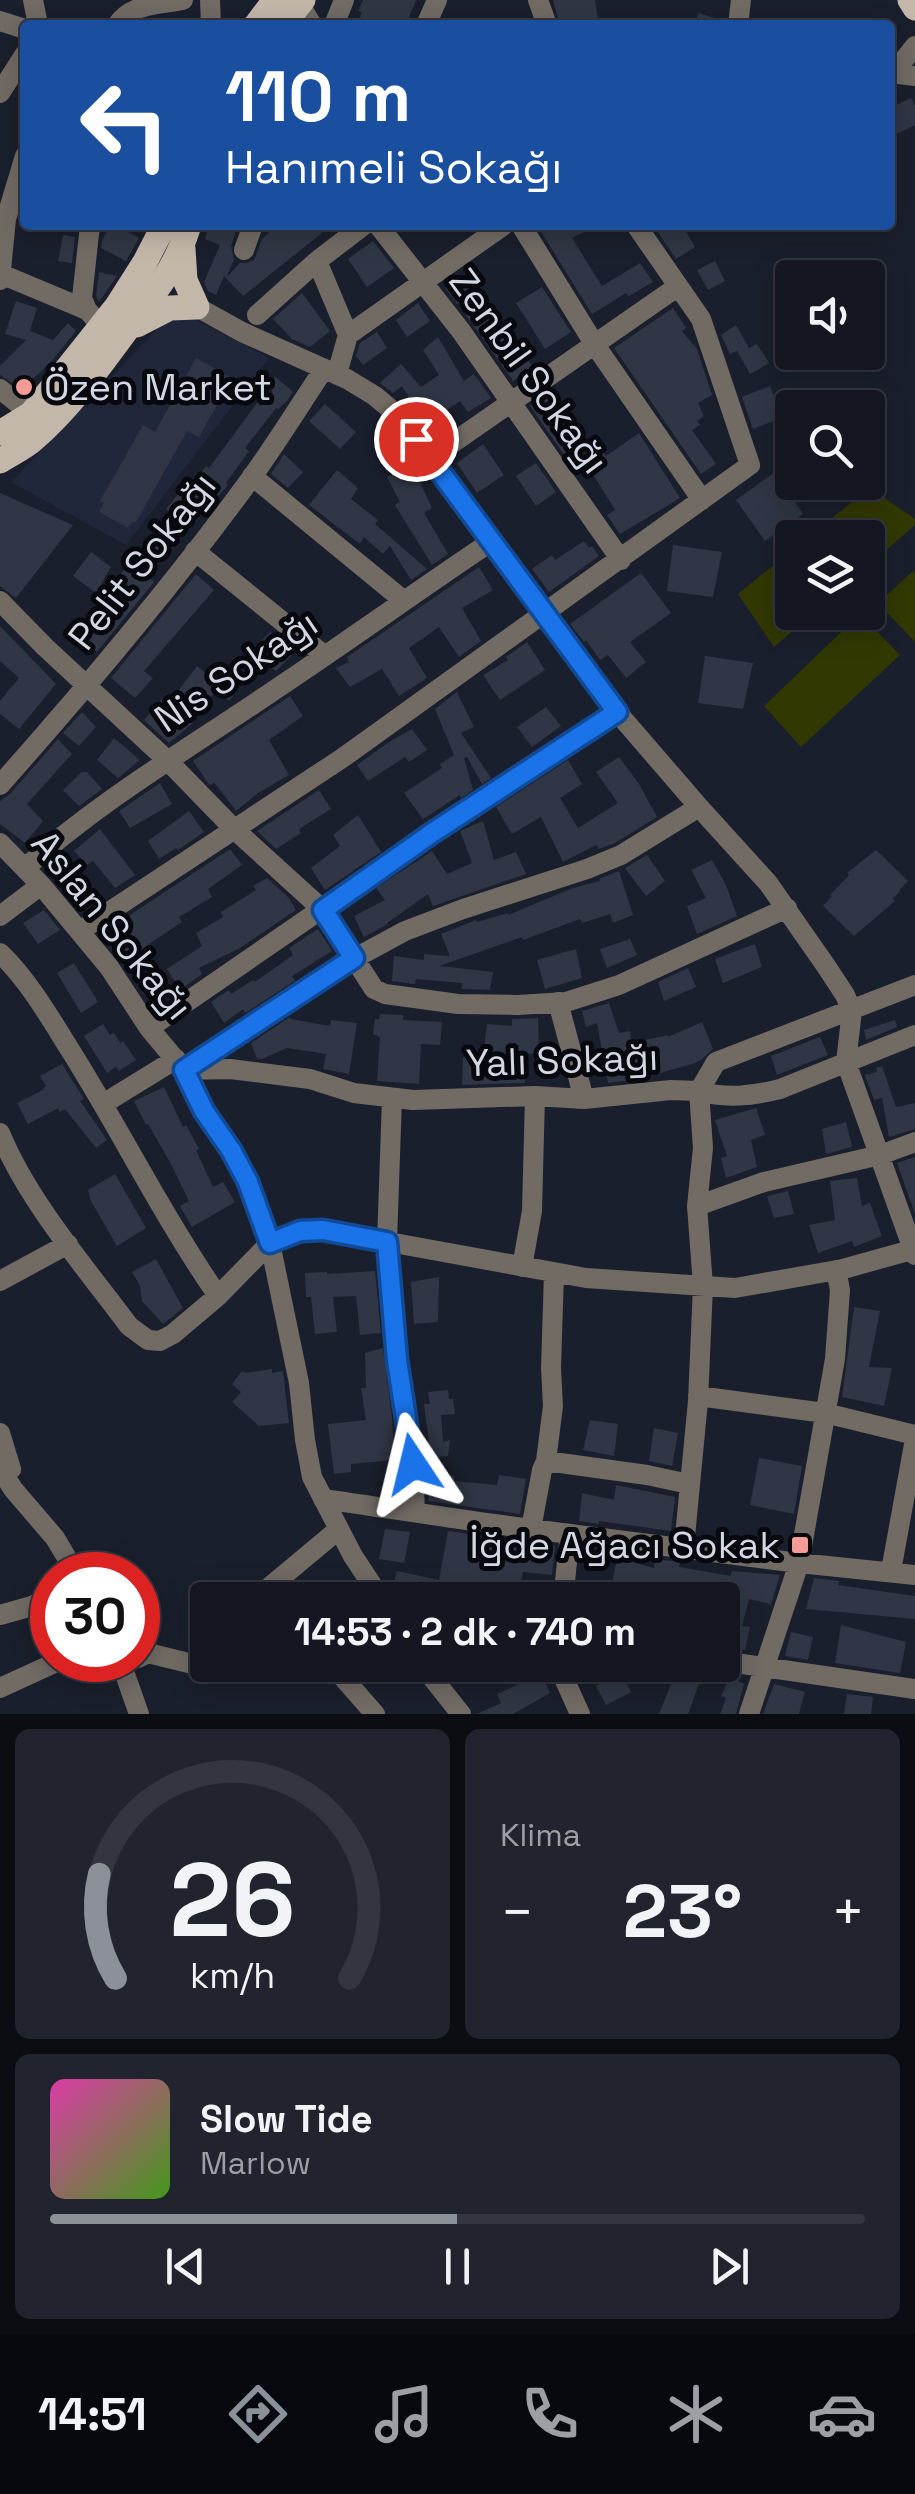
<!DOCTYPE html>
<html lang="tr">
<head>
<meta charset="utf-8">
<style>
  body { margin:0; font-family:"Space Grotesk",sans-serif; background:#21242f; color:#f1f3f6; height:100vh; display:flex; flex-direction:column; font-size:38px; white-space:nowrap }
  * { box-sizing:border-box; margin:0 }
  p { font-size:32px; color:#9d9fa5 }
  .icon { flex:none; width:55px; height:55px; fill:none; stroke:currentColor; stroke-width:2; stroke-linecap:round; stroke-linejoin:round }
  .map { position:relative; height:1714px; overflow:hidden }
  .panel { display:flex; flex-direction:column; gap:15px; padding:15px; background:#0b0d13; flex:1 }
  .panel>* { flex:none }
  .guide { position:absolute; left:20px; top:20px; width:875px; height:210px; border-radius:10px; box-shadow:0 5px 25px #0003,0 0 0 2px #333640; background:#1a4fa0; color:#fff; overflow:hidden }
  .buttons { position:absolute; left:775px; top:260px; display:grid; gap:20px }
  .buttons a { display:grid; place-items:center; width:110px; height:110px; border-radius:10px; background:#141722; box-shadow:0 5px 25px #0003,0 0 0 2px #333640; font-size:50px }
  .speed { position:absolute; left:30px; top:1552px; display:flex; gap:20px; font-size:50px; font-weight:700; text-align:center }
  .speed>* { display:grid; place-content:center; width:130px; height:130px; border-radius:50%; background:#141722; box-shadow:0 5px 25px #0003,0 0 0 2px #333640; line-height:1 }
  .speed .limit { border:15px solid #d22; background:#fff; color:#111 }
  .pin { position:absolute; display:grid; place-items:center; width:85px; height:85px; color:#fff; margin:-42px; border:5px solid #fff; border-radius:50%; box-shadow:0 2px 10px #0007 }
  .me { position:absolute; width:110px; margin:-55px; rotate:350deg; stroke-linejoin:round; filter:drop-shadow(0 0 8px #0008) }
  .turn { display:flex; align-items:center; gap:35px; height:210px; padding:0 40px; font-size:45px }
  .turn .icon { width:130px; height:130px; stroke-width:2.5 }
  .turn b { display:block; font-size:70px; line-height:85px }
  .big { font-size:75px; font-weight:800; line-height:1.1 }
  .panel .widget { flex:1; display:flex; flex-direction:column; justify-content:center; gap:15px; min-width:0; padding:0 35px; border-radius:15px; background:#21242f }
  .panel .dial { align-items:center; gap:0 }
  .dial svg { height:260px; overflow:visible; fill:none; stroke:#333640; stroke-width:7; stroke-linecap:round; text-anchor:middle }
  .dial text { fill:#f1f3f6; stroke:none }
  .song { display:flex; align-items:center; gap:30px }
  .cover { width:120px; height:120px; border-radius:15px; background:linear-gradient(135deg,hsl(320 70% 55%),hsl(100 70% 35%)) }
  .played { height:10px; border-radius:5px; background:linear-gradient(90deg,#8c9099 50%,#333640 50%) }
  .keys { display:flex; justify-content:space-around; direction:ltr }
  .heat { display:flex; justify-content:space-between; align-items:center; font-size:55px; direction:ltr }
  .panel .tiles { flex:1; display:grid; gap:15px; grid-template-columns:1fr 1fr }
  .widget:last-child { grid-column:span 2 }
  .trip { position:absolute; left:190px; top:1582px; width:550px; height:100px; border-radius:10px; background:#141722; box-shadow:0 5px 25px #0003,0 0 0 2px #333640; font-weight:800; line-height:100px; text-align:center }
  .dock { display:flex; height:160px; justify-content:space-around; align-items:center; background:#08090e; color:#9d9fa5 }
  .dock .icon { width:70px; height:70px }
  .dock .on { color:#8c9099 }
  .dock b { font-size:45px; color:#f1f3f6 }
  .map>svg:first-child { display:block }
  .built { fill:#20273b }
  .green { fill:#323802 }
  .building { fill:#303645 }
  .lines { fill:none; stroke-linecap:round; stroke-linejoin:round }
  .minor { stroke:#716b64; stroke-width:20 }
  .major { stroke:#c3b7a9; stroke-width:25 }
  .route-casing { stroke:#114b97; stroke-width:25 }
  .route { stroke:#1a73e8; stroke-width:18 }
  .poi-dot { fill:#f59c96; stroke:#07090f; stroke-width:4 }
  .labels { text-anchor:middle; dominant-baseline:central; stroke-width:10; stroke-linejoin:round; paint-order:stroke }
  .street-label { font-size:38px; fill:#d4d8e2; stroke:#07090f }
  .poi-label { font-size:38px; fill:#d4d8e2; stroke:#07090f; text-anchor:start }
</style>
</head>
<body>
<div class="map">
<svg width="915" height="1714" viewBox="0 0 915 1714">
  <rect width="100%" height="100%" fill="#1a1f2d"/>
  <path class="built" d="M190 317 269 358 126 545 11 482 160 326 172 319Z"/>
  <path class="green" d="M870 488 915 519V525L868 566V538L808 537Z
    M792 550V612L814 613 774 647 738 594Z
    M913 571 915 573V642L878 603Z
    M860 614 900 655 801 747 764 706Z"/>
  <path class="building" d="M363 0H416L406 25H376L360 18 362 12 358 11Z
    M553 0H595L599 25H560Z
    M698 13 725 21 724 25H695Z
    M911 98 915 106V125L890 137V108Z
    M110 225H115L139 238 126 261 101 248 102 241Z
    M209 225H238L231 246 234 259 226 278 240 263H247L254 260 262 239 276 225H332L243 296 224 276 216 295 208 291 204 282 220 245 205 239Z
    M549 225H598L572 238 602 286 640 263 653 282 629 296 626 293 592 314 540 230Z
    M653 225H682L695 247 676 259Z
    M63 235 75 237 72 263 58 261Z
    M373 241 394 268 367 287 348 259Z
    M715 261 725 281 708 290 697 270Z
    M99 272 117 276 99 302 96 296Z
    M465 275 494 321 498 319 533 367 513 381 465 314 474 307 467 297 457 304 445 288Z
    M542 287 571 332 545 349 516 303Z
    M302 293 330 331 310 347 292 339 273 319Z
    M16 301 37 308 30 331 53 340 68 323 76 331 51 362 22 389 0 375V366L26 340 5 334Z
    M418 303 430 321 407 337 396 320Z
    M673 308 686 328 682 331 697 349 712 395 698 403 704 416 697 421 700 425 692 430 716 464 701 474 614 348Z
    M736 325 749 348 757 344 769 363 750 374 737 351 730 354 721 335Z
    M377 332 387 348 363 365 356 356 360 343Z
    M438 337 464 381 474 374 491 398 468 412 460 401 426 424 402 386 393 393 380 383 401 364 421 387 439 375 423 350Z
    M196 358 232 378 199 437 187 431 136 522H132L128 528 99 512 104 503 100 501 143 425 155 432Z
    M276 377 293 392 286 402 278 409 276 408 245 448 249 451 226 483 228 485 148 576 154 582 97 652 77 636 104 598 102 597 170 513 166 509 179 493 182 495 206 466 209 468 257 403 261 406 273 392 268 385Z
    M770 386 782 418 753 429 742 397Z
    M551 392 570 420 564 424 582 458 571 465 530 406Z
    M325 404 356 432 340 449 309 421Z
    M639 433 680 498 620 534 607 515 615 510 585 461 603 451 606 456Z
    M483 444 504 475 477 493 457 463Z
    M284 454 303 472 288 488 271 474Z
    M536 463 556 492 536 506 516 476Z
    M412 465 432 508 424 513 448 554 432 565 395 505 400 502 387 477Z
    M337 470 358 488 351 499 378 520 375 524 427 569 411 580 390 546 383 554 364 537 360 544 309 505Z
    M775 472 803 514 765 541 736 500Z
    M0 493 73 525 16 598 0 586Z
    M584 541 589 548 592 546 599 556 549 592 532 569 552 555 555 560Z
    M673 545 722 552 713 597 667 591Z
    M91 552 111 567 96 593 73 576Z
    M479 567 493 590 462 608 481 641 459 657 439 627 409 648 427 678 399 696 382 669 350 687 336 668 349 662 347 657Z
    M641 573 671 613 630 642 646 662 626 678 608 655 600 660 586 640 584 642 570 624Z
    M196 574 214 590 144 671 153 678 135 698 111 678Z
    M0 626 56 684 19 729 0 714V701L19 678 0 661Z
    M270 632 295 652 276 671 249 654Z
    M527 642 545 670 500 700 483 675 508 660 506 657Z
    M705 656 753 663 743 709 698 703Z
    M223 663 232 671 226 679 239 689 229 701 216 690 193 723 169 743 144 720 163 697 169 703 197 666 211 677Z
    M457 692 474 727 461 733 491 778 482 784 467 757 464 758 473 790 461 798 460 795 423 819 404 793 442 768 440 764 454 755 435 709Z
    M290 696 303 716 269 740 289 775 258 793 236 811 214 782 211 785 208 783 193 761Z
    M546 707 561 726 532 747 517 727Z
    M82 712 96 727 79 746 63 733Z
    M412 729 427 750 409 762 405 757 368 781 357 765 389 742Z
    M114 738 140 760 118 778 97 760Z
    M58 739 72 754 27 804 43 821 25 843 0 824V801L10 794Z
    M619 757 639 784 657 817 615 843 599 849 596 845 563 862 541 817 512 834 496 807 568 760 582 784 560 798 578 828 618 803 596 772Z
    M82 772H87L102 789 79 806 63 790Z
    M160 783 172 804 130 828 119 811Z
    M319 790 331 809 299 829 301 833 276 849 257 831Z
    M189 811 204 832 178 850 176 848 159 859 148 841Z
    M358 815 381 852 325 890 311 868 340 846 333 835Z
    M483 821 494 860 516 852 526 874 433 906 428 894 387 923 388 924 364 937 354 916 385 900 376 888 432 851 447 874 472 863 460 831Z
    M100 829 135 875 115 888 93 861 87 865 74 851Z
    M230 849 242 865 208 889 212 897 179 917 182 922 149 944 152 949 146 954 165 980 143 994 107 933 136 911Z
    M876 850 908 881 899 890 900 891 893 899 895 901 854 936 823 906 832 896 830 895 849 875 847 873Z
    M647 855 665 881 646 896 625 868Z
    M712 860 726 885 737 916 697 934 687 906 706 898 691 870Z
    M619 871 633 915 613 923 610 914 582 923 580 919 523 940 522 937 439 966 493 972 490 990 462 989V983L416 979 415 984 392 981 394 956 424 960V954L450 956 441 934 476 920 477 922 508 913V915L573 888 600 881 599 879Z
    M267 878 289 898 296 910 240 948 199 968 202 974 180 990 167 969 202 946 196 933 223 917 221 912 256 890 253 886Z
    M44 910 60 930 38 944 23 923Z
    M318 929 332 951 292 976 295 981 293 982 245 1013 243 1009 224 1023 211 1002 229 990 231 994 253 980 255 982 293 955 289 948Z
    M630 939 637 955 607 968 600 949Z
    M755 944 762 967 723 983 715 959Z
    M576 949 582 978 545 989 537 960Z
    M74 963 98 1002 81 1013 57 973Z
    M688 968 696 987 664 1001 658 982Z
    M609 1003 619 1033 630 1031 632 1043 668 1035V1037L702 1022 713 1049 701 1060 692 1064 639 1079 608 1083 597 1023 586 1027 582 1011Z
    M380 1014 403 1015V1020L442 1022 440 1045 421 1044 419 1084 377 1081 380 1037 373 1034 375 1019H379Z
    M290 1017 291 1019 330 1026 331 1020 357 1023 349 1074 323 1069 326 1054 287 1048 262 1059H257L251 1043Z
    M538 1018 539 1052 522 1055 525 1083 462 1085 463 1057 483 1058 487 1024 512 1026V1019Z
    M895 1020 897 1027 866 1040 864 1030Z
    M103 1024 110 1035 114 1033 120 1043 123 1041 136 1060 119 1071 116 1067 107 1073 84 1036Z
    M820 1037 828 1055 777 1075 771 1056Z
    M62 1064 84 1099 80 1101 107 1140 96 1148 65 1109 60 1112 58 1108 28 1124 17 1103 43 1090 42 1089 46 1086 40 1076Z
    M882 1066 896 1107 915 1103V1129L889 1137 882 1098 874 1100 865 1075 877 1072 876 1068Z
    M164 1087 183 1127 186 1125 199 1149 196 1150 213 1187 223 1182 235 1202 192 1227 180 1206 189 1201 171 1164 148 1124 146 1125 134 1101Z
    M756 1108 765 1135 751 1140 757 1167 726 1178 721 1158 727 1156 715 1120Z
    M846 1122 852 1147 826 1154 822 1129Z
    M915 1157V1214L897 1163Z
    M115 1174 146 1228 117 1246 91 1201 88 1190Z
    M857 1178 862 1206 870 1203 882 1236 854 1247 852 1241 818 1253 809 1225 835 1220 830 1181Z
    M788 1191 794 1214 774 1218 767 1196Z
    M156 1259 183 1308 163 1324 142 1301 140 1286 132 1272Z
    M375 1271 381 1333 360 1335 356 1296 333 1297 337 1332 315 1334 311 1297H306L305 1273 327 1272V1274Z
    M439 1277 438 1322 414 1324 411 1282Z
    M854 1307 880 1311 869 1367 892 1368 884 1406 842 1397Z
    M383 1348 392 1417 395 1460 351 1464V1472L334 1474 328 1424 366 1420 361 1388H366L365 1353Z
    M272 1369V1373L283 1371 289 1423 259 1426 232 1402 241 1392 232 1384 242 1371 245 1373Z
    M448 1390 449 1399H453L455 1414 441 1415 443 1442 450 1440 448 1456 431 1458 424 1404H430L428 1392Z
    M590 1420 618 1424 614 1456 583 1450Z
    M654 1428 678 1433 672 1466 649 1461Z
    M759 1458 802 1466 794 1514 750 1505Z
    M432 1473 455 1476 454 1481 497 1485 499 1475 526 1479 520 1514 428 1501Z
    M616 1485 675 1497 671 1531 599 1521V1524L579 1521 582 1493 614 1500Z
    M385 1529 410 1532 404 1563 379 1559Z
    M448 1531 555 1546 552 1575 523 1572 521 1582H517L513 1600H396L392 1590 397 1571 439 1580Z
    M617 1558 654 1568 655 1559 680 1562 679 1567 731 1576 732 1571 780 1575 771 1604 749 1599 742 1626 750 1627 745 1650 723 1647 731 1604H727L728 1600H680L682 1591 631 1588V1591L611 1588Z
    M814 1578 839 1581 838 1585 915 1596V1619L806 1609Z
    M841 1625 906 1642 900 1673 835 1663Z
    M791 1632 813 1637 808 1660 785 1656Z
    M537 1665 550 1693 513 1714H477L501 1703 497 1694 528 1680 516 1677Z
    M621 1673 631 1692 606 1705 596 1686Z
    M675 1674 699 1684 688 1714H659Z
    M730 1677 744 1684 736 1714H720L726 1698 721 1696Z
    M774 1684 805 1692 799 1714H763Z
    M847 1694 873 1697 871 1714H844Z"/>
  <g class="lines">
    <path class="minor" d="M33 0 38 25
      M210 0 211 25
      M538 0 547 25
      M300 5 312 25
      M0 21 25 29
      M117 25C132 3 158 5 183 0
      M334 25 344 0
      M426 25 437 0
      M738 25 741 0
      M890 72 899 66 915 46
      M890 73 915 76
      M0 93 25 54
      M90 225 82 298 87 310 101 325
      M378 225 461 331 621 560
      M521 225 595 345 702 500
      M244 250 253 225
      M1 274 87 310
      M0 280 6 219 25 156
      M197 307 242 332 347 379 375 396 388 407 431 458 617 712 699 807 768 883 826 966 845 995 852 1011 846 1062 915 1255
      M257 315 317 261
      M348 335 317 261 364 225
      M337 374 348 335 504 225
      M0 389 31 414
      M431 458 677 287
      M252 476 403 600
      M195 551 324 655
      M0 601 45 647 167 760 234 829 323 910 374 989 385 994 458 1004 518 1005 566 1002 619 985 787 908
      M0 785C88 686 174 584 252 477 277 442 300 405 324 369
      M0 843 41 885 109 967 149 1028 184 1070 204 1111 231 1149 248 1182 270 1243 299 1383 305 1440 312 1477 353 1556 382 1600
      M25 868C103 798 193 746 279 687 351 639 420 589 492 541
      M0 916 41 885
      M80 931 341 759 750 465 701 319 636 225
      M0 953C30 982 50 1018 72 1053 122 1133 164 1218 218 1296
      M558 1002 584 1099
      M149 1028 432 833 617 712
      M184 1070 230 1069 310 1079 354 1093 413 1100 535 1096 584 1099 671 1090 699 1091 716 1062 915 985
      M184 1070 355 958 405 931 463 909 587 869 621 855 699 807
      M392 1098 387 1242 393 1322 413 1464 415 1512
      M103 1104 176 1059
      M0 1133C28 1201 85 1267 129 1326L148 1340 160 1341 173 1334 218 1296 270 1243 299 1231 323 1230 586 1278 735 1288 843 1269 915 1249
      M697 1206 703 1148 699 1091C726 1099 752 1096 780 1089L915 1035
      M522 1267 532 1211 535 1096
      M0 1281 68 1244
      M698 1396 825 1413 915 1435
      M0 1433 11 1469 4 1474
      M546 1461 647 1475 689 1484
      M0 1468 13 1489 55 1538 77 1575
      M323 1499C393 1509 462 1520 531 1529L542 1470 546 1461 553 1406 551 1368 554 1273
      M531 1529 799 1563 915 1575
      M684 1547 698 1401 703 1286 697 1206 764 1182 880 1155 915 1142
      M891 1571 915 1439
      M275 1600 266 1590 339 1529
      M563 1600 570 1534
      M0 1615 32 1606 52 1596
      M138 1658 148 1653 225 1672
      M120 1660 139 1714
      M722 1661 915 1689
      M332 1665 375 1714
      M422 1665 461 1714
      M558 1665 580 1714
      M0 1688 61 1660
      M749 1714 799 1563 835 1359 840 1290 836 1270"/>
    <path class="major" d="M910 0 915 8
      M256 25 275 0
      M283 25 303 0
      M137 325 170 308 197 307 185 280 183 249
      M0 433 31 414 117 306 145 262 164 225
      M0 461C11 454 24 448 33 440 69 409 97 370 125 332 152 296 176 269 189 225"/>
  </g>
  <g class="lines">
    <defs>
      <path id="route" d="M413 1464 397 1360 387 1242 323 1230 300 1231 270 1243 248 1182 231 1150 204 1111 184 1070 354 958 323 910 432 833 617 712 416 439"/>
    </defs>
    <use href="#route" class="route-casing"/>
    <use href="#route" class="route"/>
  </g>
  <g class="poi-dot">
    <circle cx="24" cy="387" r="10"/>
    <rect x="790" y="1535" width="20" height="20" rx="5"/>
  </g>
  <g class="labels">
    <g class="street-label">
      <text transform="translate(529 371) rotate(54)">Zenbil Sokağı</text>
      <text transform="translate(142 561) rotate(-52)">Pelit Sokağı</text>
      <text transform="translate(236 671) rotate(-34)">Nis Sokağı</text>
      <text transform="translate(112 925) rotate(51)">Aslan Sokağı</text>
      <text transform="translate(562 1060) rotate(-2)">Yalı Sokağı</text>
    </g>
    <g class="poi-label">
      <text x="44" y="387">Özen Market</text>
      <text x="780" y="1545" text-anchor="end">İğde Ağacı Sokak</text>
    </g>
  </g>
</svg>
<div class="buttons">
<a><svg class="icon" aria-label="sound" viewBox="0 0 24 24"><path d="M4 9h4l5-4v14l-5-4H4zM17 9q2 3 0 6"/></svg></a>
<a><svg class="icon" aria-label="search" viewBox="0 0 24 24"><circle cx="10" cy="10" r="6"/><path d="M15 15l6 6"/></svg></a>
<a><svg class="icon" aria-label="layers" viewBox="0 0 24 24"><path d="M12 4l9 5-9 5-9-5zM3 14l9 5 9-5"/></svg></a>
</div>
<div class="speed"><div class="limit">30</div></div>
<div class="pin" style="left:416px;top:439px;background:#d93025"><svg class="icon" aria-label="arrive" viewBox="0 0 24 24"><path d="M6 21V4h12l-3 4 3 4H6"/></svg></div>
<svg class="me" style="left:413px;top:1464px" viewBox="-20 -20 40 40"><path d="M0-17L14 15 0 8-14 15z" fill="#1a73e8" stroke="#fff" stroke-width="4"/></svg>
<div class="trip">14:53 · 2 dk · 740 m</div>
<div class="guide">
<div class="turn"><svg class="icon" aria-label="left" viewBox="0 0 24 24"><path d="M17 20v-9H6M10 6l-5 5 5 5"/></svg><div><b>110 m</b>Hanımeli Sokağı</div></div>
</div>
</div>
<section class="panel">
<div class="tiles">
<div class="widget dial"><svg viewBox="0 0 100 80">
<path d="M14 69A42 42 0 1 1 86 69"/>
<path d="M14 69A42 42 0 0 1 9 37" stroke="#8c9099"/>
<text x="50" y="56" font-size="32" font-weight="700">26</text>
<text x="50" y="72" font-size="11">km/h</text>
</svg></div>
<div class="widget"><p>Klima</p>
<div class="heat"><a>−</a><b class="big">23°</b><a>+</a></div>
</div>
<div class="widget">
<div class="song"><i class="cover"></i><div><b>Slow Tide</b><p>Marlow</p></div></div>
<div class="played"></div>
<div class="keys"><svg class="icon" aria-label="previous" viewBox="0 0 24 24"><path d="M18 5L8 12l10 7zM5 5v14"/></svg><svg class="icon" aria-label="pause" viewBox="0 0 24 24"><path d="M8 5v14M16 5v14"/></svg><svg class="icon" aria-label="next" viewBox="0 0 24 24"><path d="M6 5l10 7-10 7zM19 5v14"/></svg></div>
</div>
</div>
</section>
<nav class="dock">
<b>14:51</b>
<svg class="icon on" aria-label="directions" viewBox="0 0 24 24"><path d="M12 3l9 9-9 9-9-9zM9 14v-3h6M13 9l2 2-2 2"/></svg>
<svg class="icon" aria-label="music" viewBox="0 0 24 24"><path d="M9 18V5l10-2v13"/><circle cx="6" cy="18" r="3"/><circle cx="16" cy="16" r="3"/></svg>
<svg class="icon" aria-label="phone" viewBox="0 0 24 24"><path d="M5 4h4l2 5-3 2q2 4 5 5l2-3 5 2v4C11 20 4 13 5 4z"/></svg>
<svg class="icon" aria-label="climate" viewBox="0 0 24 24"><path d="M12 3v18M4 7l16 10M4 17L20 7"/></svg>
<svg class="icon" aria-label="car" viewBox="0 0 24 24"><path d="M5 17H2v-5l4-1 3-4h7l3 4 3 1v5h-3M9 17h6M6 11h13"/><circle cx="7" cy="17" r="2"/><circle cx="17" cy="17" r="2"/></svg>
</nav>
</body>
</html>
